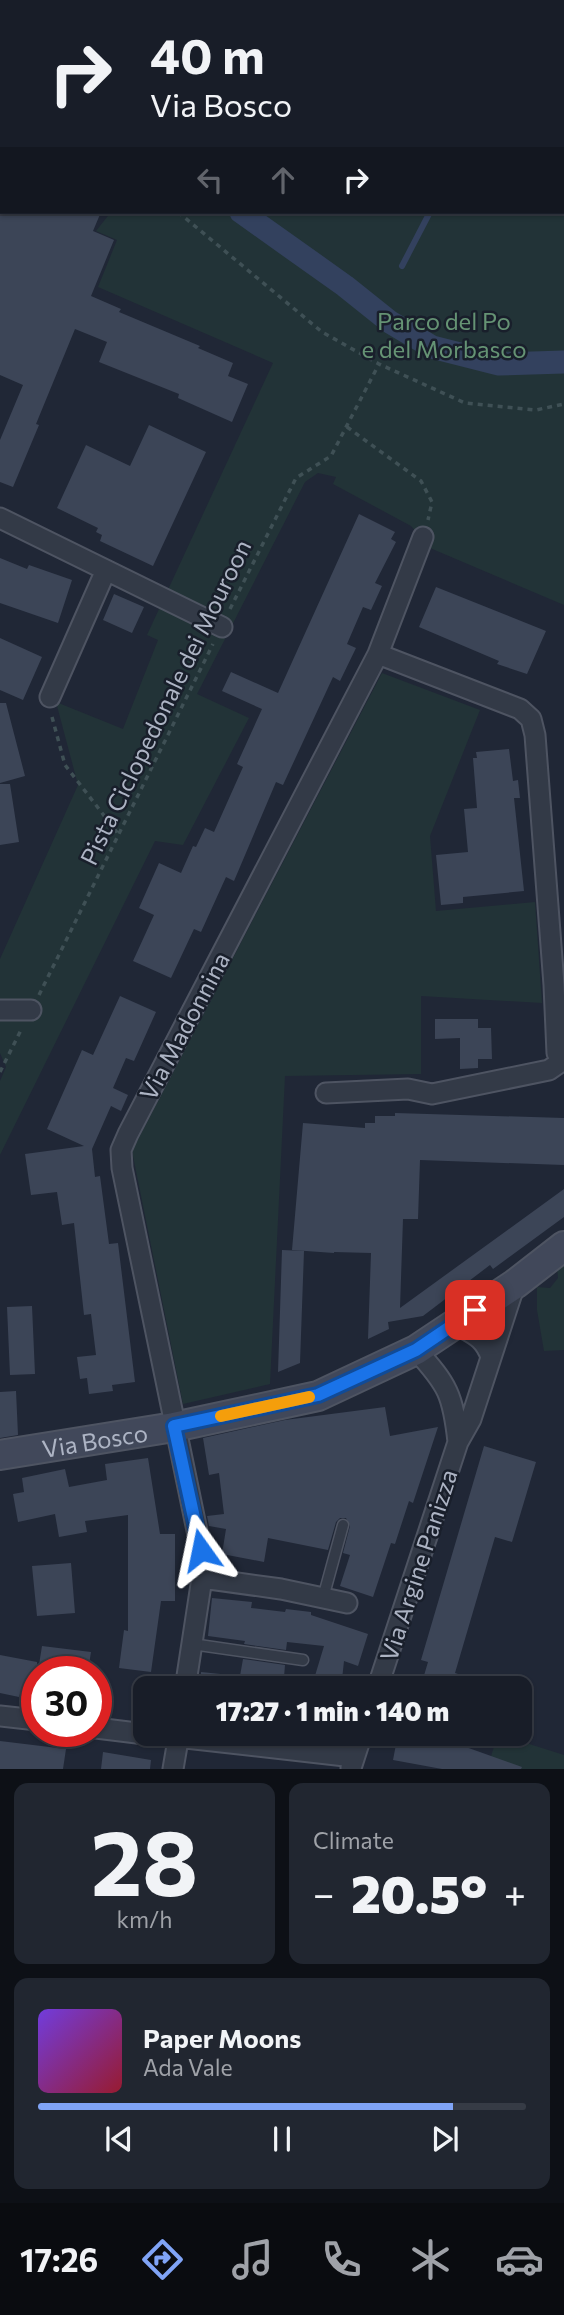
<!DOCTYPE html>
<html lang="en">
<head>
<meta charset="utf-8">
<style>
  body { margin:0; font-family:Commissioner,sans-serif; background:#212630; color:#f1f3f6; height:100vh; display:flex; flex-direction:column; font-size:26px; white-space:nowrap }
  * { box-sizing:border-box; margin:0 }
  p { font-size:23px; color:#9fa2a8 }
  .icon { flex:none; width:38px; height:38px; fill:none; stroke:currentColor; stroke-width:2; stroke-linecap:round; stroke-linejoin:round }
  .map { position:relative; height:1769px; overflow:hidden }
  .details { display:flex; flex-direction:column; gap:14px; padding:14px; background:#0d1016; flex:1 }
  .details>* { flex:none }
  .banner { position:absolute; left:0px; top:0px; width:565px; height:214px; box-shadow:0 2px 5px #0004,0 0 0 2px #363b45; background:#181d28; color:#f1f3f6; overflow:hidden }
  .speed { position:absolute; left:21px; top:1656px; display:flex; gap:14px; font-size:35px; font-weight:700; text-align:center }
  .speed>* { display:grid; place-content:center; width:91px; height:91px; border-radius:50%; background:#181d28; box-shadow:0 2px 5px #0004,0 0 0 2px #363b45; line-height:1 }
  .speed .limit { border:10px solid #d22; background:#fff; color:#111 }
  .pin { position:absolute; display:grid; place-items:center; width:60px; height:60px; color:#fff; margin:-30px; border-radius:14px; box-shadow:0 4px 10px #0006 }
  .me { position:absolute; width:77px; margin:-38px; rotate:348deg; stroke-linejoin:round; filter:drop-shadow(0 0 5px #0008) }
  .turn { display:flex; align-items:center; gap:24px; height:147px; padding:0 35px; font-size:32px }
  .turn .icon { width:91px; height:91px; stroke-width:2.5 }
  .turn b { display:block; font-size:49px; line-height:60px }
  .lanes { display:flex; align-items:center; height:66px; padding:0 35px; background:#0003; justify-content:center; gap:35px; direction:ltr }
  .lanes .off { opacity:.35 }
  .big { font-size:52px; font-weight:800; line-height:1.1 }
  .details .tile { flex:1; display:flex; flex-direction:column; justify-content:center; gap:10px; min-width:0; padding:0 24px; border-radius:14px; background:#212630 }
  .details .dial { align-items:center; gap:0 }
  .dial b { font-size:91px; line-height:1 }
  .song { display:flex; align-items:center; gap:21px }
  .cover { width:84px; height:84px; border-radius:10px; background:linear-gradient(135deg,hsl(260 70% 55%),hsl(350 70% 35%)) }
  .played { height:7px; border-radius:4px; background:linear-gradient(90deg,#80a4f6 85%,#363b45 85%) }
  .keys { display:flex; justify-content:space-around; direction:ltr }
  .heat { display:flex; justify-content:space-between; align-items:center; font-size:38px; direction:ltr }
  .details .tiles { flex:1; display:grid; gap:14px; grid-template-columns:1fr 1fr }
  .tile:last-child { grid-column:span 2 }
  .trip { position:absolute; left:133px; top:1676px; width:399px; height:70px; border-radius:14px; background:#181d28; box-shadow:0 2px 5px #0004,0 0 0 2px #363b45; font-weight:800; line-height:70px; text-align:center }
  .dock { display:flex; height:112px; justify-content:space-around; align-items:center; background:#0a0c10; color:#9fa2a8 }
  .dock .icon { width:49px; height:49px }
  .dock .on { color:#80a4f6 }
  .dock b { font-size:32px; color:#f1f3f6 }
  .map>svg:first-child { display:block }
  .green { fill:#223337 }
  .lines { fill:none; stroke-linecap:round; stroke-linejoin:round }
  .stream { stroke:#33415e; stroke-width:6 }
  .canal { stroke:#33415e; stroke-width:23 }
  .building { fill:#3c4557 }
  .lane-casing { stroke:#4e5462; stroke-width:13 }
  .street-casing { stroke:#4e5462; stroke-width:23 }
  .secondary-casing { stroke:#4e5462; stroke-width:32 }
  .path { stroke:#3f5055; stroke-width:3.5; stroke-dasharray:5 5; stroke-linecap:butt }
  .lane { stroke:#333a47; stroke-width:10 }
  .street { stroke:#333a47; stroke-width:19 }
  .secondary { stroke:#41485a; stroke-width:28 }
  .route-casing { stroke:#114b97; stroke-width:18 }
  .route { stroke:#1a73e8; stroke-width:12 }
  .slow { stroke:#f59e0b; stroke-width:12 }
  .labels { text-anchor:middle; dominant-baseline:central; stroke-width:5; stroke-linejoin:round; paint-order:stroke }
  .park-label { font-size:24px; fill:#659374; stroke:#191f2b }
  .street-label { font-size:24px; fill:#adb4c4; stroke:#191f2b }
</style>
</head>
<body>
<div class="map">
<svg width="564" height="1769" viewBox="0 0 564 1769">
  <rect width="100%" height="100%" fill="#202736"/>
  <path class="green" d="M0 0H564V605L430 548 411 526 333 484 336 477 318 473 305 482 197 694 249 718 183 845 155 841 0 1155V1081L6 1067 0 1053V959L78 785 56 702 123 729 158 640 147 635 273 363 98 287 117 240 96 231 111 212H564V2H2V52Z
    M382 673 480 710 430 836 436 911 535 902 542 1003 421 996V1074L285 1076 270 1384 183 1404 132 1151Z
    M564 1261V1350L544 1351 537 1310V1287L550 1288 558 1278 557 1267Z
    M498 1734 564 1755V1769H487Z"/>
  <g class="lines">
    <path class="stream" d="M540 2 541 0
      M402 266 430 212"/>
    <path class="canal" d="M13 0 16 2
      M241 212 345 286 390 322 432 347 499 364 564 362"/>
  </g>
  <path class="building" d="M0 212H101L93 231 114 240 91 296 121 309 119 312 200 346 198 348 233 363 228 376 248 384 232 422 178 398 179 394 99 362 107 342 75 329 36 424 39 425 13 487 0 482V440L23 385 0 375Z
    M149 425 206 452 153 566 100 541 102 535 96 532 98 528 57 508 86 445 130 466Z
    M359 514 395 532 391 539 396 542 375 583 382 586 371 610 363 607 347 644 356 648 340 681 333 677 283 785 276 782 234 881 226 877 201 932 194 929 171 978 133 961 154 915 139 908 159 863 181 873 193 846 196 847 205 828 214 832 243 767 237 764 262 709 222 691 231 672 278 693Z
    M0 558 27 569 29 565 72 580 58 623 0 603Z
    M436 587 546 631 527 674 497 664 499 661 419 627Z
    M114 594 144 607 132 633 103 620Z
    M0 638 42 657 23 700 0 690Z
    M0 703H6L25 776 0 783Z
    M509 749 513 781 518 780 520 798H514L524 891 463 897V903L441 905 436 855 468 852 464 809 477 808 473 758H477L476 752Z
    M0 784H10L19 842 0 845Z
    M120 996 156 1012 134 1061 126 1058 113 1088 128 1095 121 1111 111 1106 92 1149 95 1177 100 1176 109 1244 118 1243 135 1382 112 1385 113 1391 89 1394 87 1378 80 1379 77 1357 96 1355 91 1314 84 1315 74 1223 62 1225 57 1192 31 1195 25 1154 84 1146 47 1129 82 1050 93 1055Z
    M435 1019H478V1028H491L492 1059H478V1068L460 1069V1038L435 1039Z
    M395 1113 564 1118V1165L420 1160 418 1219H403L400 1308 564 1189V1217L493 1269 490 1265 423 1316 388 1322 389 1329 368 1339 371 1253 334 1252V1253L292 1250 303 1123 365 1128V1123H375V1116H395Z
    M282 1250 304 1251 300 1363 278 1372Z
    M32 1306 35 1374 10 1375 7 1307Z
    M16 1391 18 1435 0 1438V1392Z
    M385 1407 390 1436 438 1427 413 1503 409 1501 395 1544 391 1543 373 1597 340 1586 350 1555 343 1553 350 1526 346 1518H340L336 1522 328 1550 268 1538 264 1562 222 1554 226 1529 209 1526 207 1516 224 1514 219 1473 209 1475 203 1438 285 1420Z
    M484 1446 536 1462 512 1542 495 1537 455 1673 492 1685V1689H420L428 1662 421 1660Z
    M148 1458 160 1534H175V1601H161L151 1672 119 1668 124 1630 128 1631V1515L85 1521 87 1532 59 1537 55 1514 18 1522 13 1494 24 1492 22 1478 65 1469 69 1487 107 1480 105 1464Z
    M71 1563 75 1613 37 1616 32 1566Z
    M212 1598 252 1602 251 1608 285 1612 286 1609 311 1612V1615L368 1634 358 1666 344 1661 341 1689H311L324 1646 287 1642 286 1650 244 1644 245 1641 208 1636Z
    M42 1646 91 1652 88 1671H38Z
    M0 1655 37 1662V1696L20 1694 19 1697 0 1693Z
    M243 1659 285 1665 283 1689H200L201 1672 240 1676Z
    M398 1734H435L450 1737 449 1741 522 1767 521 1769H442L393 1760Z
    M0 1741 66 1749 63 1769H0Z
    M103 1752 151 1760 150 1769H101Z"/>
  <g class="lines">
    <defs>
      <path id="lane" d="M323 1598 343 1525
        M192 1644 303 1660"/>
      <path id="street" d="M0 518 222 627
        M378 654 423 537
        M50 697 106 570
        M0 1010H31
        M326 1093 408 1089 432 1094 549 1070 562 1061 564 1062
        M456 1324C473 1334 484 1337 491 1357
        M416 1350C448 1385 453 1395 458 1442
        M202 1578 281 1589 347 1603
        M185 1689 202 1578 201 1550 122 1168 121 1150 128 1134 378 654 520 709 531 719 535 735 554 985 557 1053 562 1061
        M377 1689 458 1442 471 1419 515 1284
        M0 1716 37 1720
        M96 1728 145 1734
        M150 1734 354 1757
        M351 1768 362 1734
        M173 1769 179 1734"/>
      <g id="secondary">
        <path d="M0 17 2 13"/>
        <path id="s1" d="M0 1455 174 1427 318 1396 416 1350 515 1284 564 1246"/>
      </g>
    </defs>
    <use href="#lane" class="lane-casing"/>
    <use href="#street" class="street-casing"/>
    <use href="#secondary" class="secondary-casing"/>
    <path class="path" d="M27 2V0
      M178 212 322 332 379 364 465 403 536 410 564 404
      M347 427 421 481 432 502 428 520
      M230 609 296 478 331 456 379 364
      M52 717 65 765 119 835
      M39 995 213 644
      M0 1072 21 1030"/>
    <use href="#lane" class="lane"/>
    <use href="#street" class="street"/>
    <use href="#secondary" class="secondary"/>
  </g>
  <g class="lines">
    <defs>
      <path id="route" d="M201 1550 174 1426 318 1395 416 1350 475 1310"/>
    </defs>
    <use href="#route" class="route-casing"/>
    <use href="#route" class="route"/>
    <path class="slow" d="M221 1416 309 1397"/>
  </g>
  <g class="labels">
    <g class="park-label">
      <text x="444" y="320">Parco del Po<tspan x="444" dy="28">e del Morbasco</tspan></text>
    </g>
    <g class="street-label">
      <text transform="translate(165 702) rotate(-64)">Pista Ciclopedonale dei Mouroon</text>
      <text transform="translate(184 1026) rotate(-62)">Via Madonnina</text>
      <text stroke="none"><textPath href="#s1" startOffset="96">Via Bosco</textPath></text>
      <text transform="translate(418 1565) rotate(-72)">Via Argine Panizza</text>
    </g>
  </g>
</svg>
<div class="speed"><div class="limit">30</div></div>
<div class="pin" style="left:475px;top:1310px;background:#d93025"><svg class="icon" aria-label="arrive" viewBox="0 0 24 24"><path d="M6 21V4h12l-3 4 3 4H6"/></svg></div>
<svg class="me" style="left:201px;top:1550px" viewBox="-20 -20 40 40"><path d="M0-17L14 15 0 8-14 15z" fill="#1a73e8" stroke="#fff" stroke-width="4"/></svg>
<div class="trip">17:27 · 1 min · 140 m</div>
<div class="banner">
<div class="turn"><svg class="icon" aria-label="right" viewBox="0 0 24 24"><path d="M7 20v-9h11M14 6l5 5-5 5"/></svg><div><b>40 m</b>Via Bosco</div></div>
<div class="lanes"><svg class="icon off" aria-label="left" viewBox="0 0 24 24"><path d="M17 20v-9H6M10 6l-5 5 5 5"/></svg><svg class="icon off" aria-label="ahead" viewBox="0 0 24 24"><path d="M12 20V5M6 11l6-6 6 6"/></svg><svg class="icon" aria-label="right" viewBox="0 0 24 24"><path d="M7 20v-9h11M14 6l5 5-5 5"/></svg></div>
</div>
</div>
<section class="details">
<div class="tiles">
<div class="tile dial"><b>28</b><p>km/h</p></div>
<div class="tile"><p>Climate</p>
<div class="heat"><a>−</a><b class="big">20.5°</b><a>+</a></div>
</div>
<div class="tile">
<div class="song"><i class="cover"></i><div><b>Paper Moons</b><p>Ada Vale</p></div></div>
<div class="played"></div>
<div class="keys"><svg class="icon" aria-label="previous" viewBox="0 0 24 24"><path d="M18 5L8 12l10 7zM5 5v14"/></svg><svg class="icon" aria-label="pause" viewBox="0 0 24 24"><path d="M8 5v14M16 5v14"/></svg><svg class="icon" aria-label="next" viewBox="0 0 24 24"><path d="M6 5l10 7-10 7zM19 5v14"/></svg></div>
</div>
</div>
</section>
<nav class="dock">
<b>17:26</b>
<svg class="icon on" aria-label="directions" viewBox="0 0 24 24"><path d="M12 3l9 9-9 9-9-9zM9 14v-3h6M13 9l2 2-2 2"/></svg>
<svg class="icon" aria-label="music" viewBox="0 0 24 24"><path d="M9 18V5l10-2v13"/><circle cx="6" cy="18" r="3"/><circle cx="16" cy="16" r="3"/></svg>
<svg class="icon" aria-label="phone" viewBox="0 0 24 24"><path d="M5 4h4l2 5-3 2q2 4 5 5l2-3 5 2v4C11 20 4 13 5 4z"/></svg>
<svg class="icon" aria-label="climate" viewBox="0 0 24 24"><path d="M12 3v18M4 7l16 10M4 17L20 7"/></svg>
<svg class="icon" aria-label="car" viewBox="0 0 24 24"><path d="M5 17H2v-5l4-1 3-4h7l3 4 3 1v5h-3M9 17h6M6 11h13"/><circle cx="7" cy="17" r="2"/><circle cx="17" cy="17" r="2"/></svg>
</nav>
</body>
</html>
